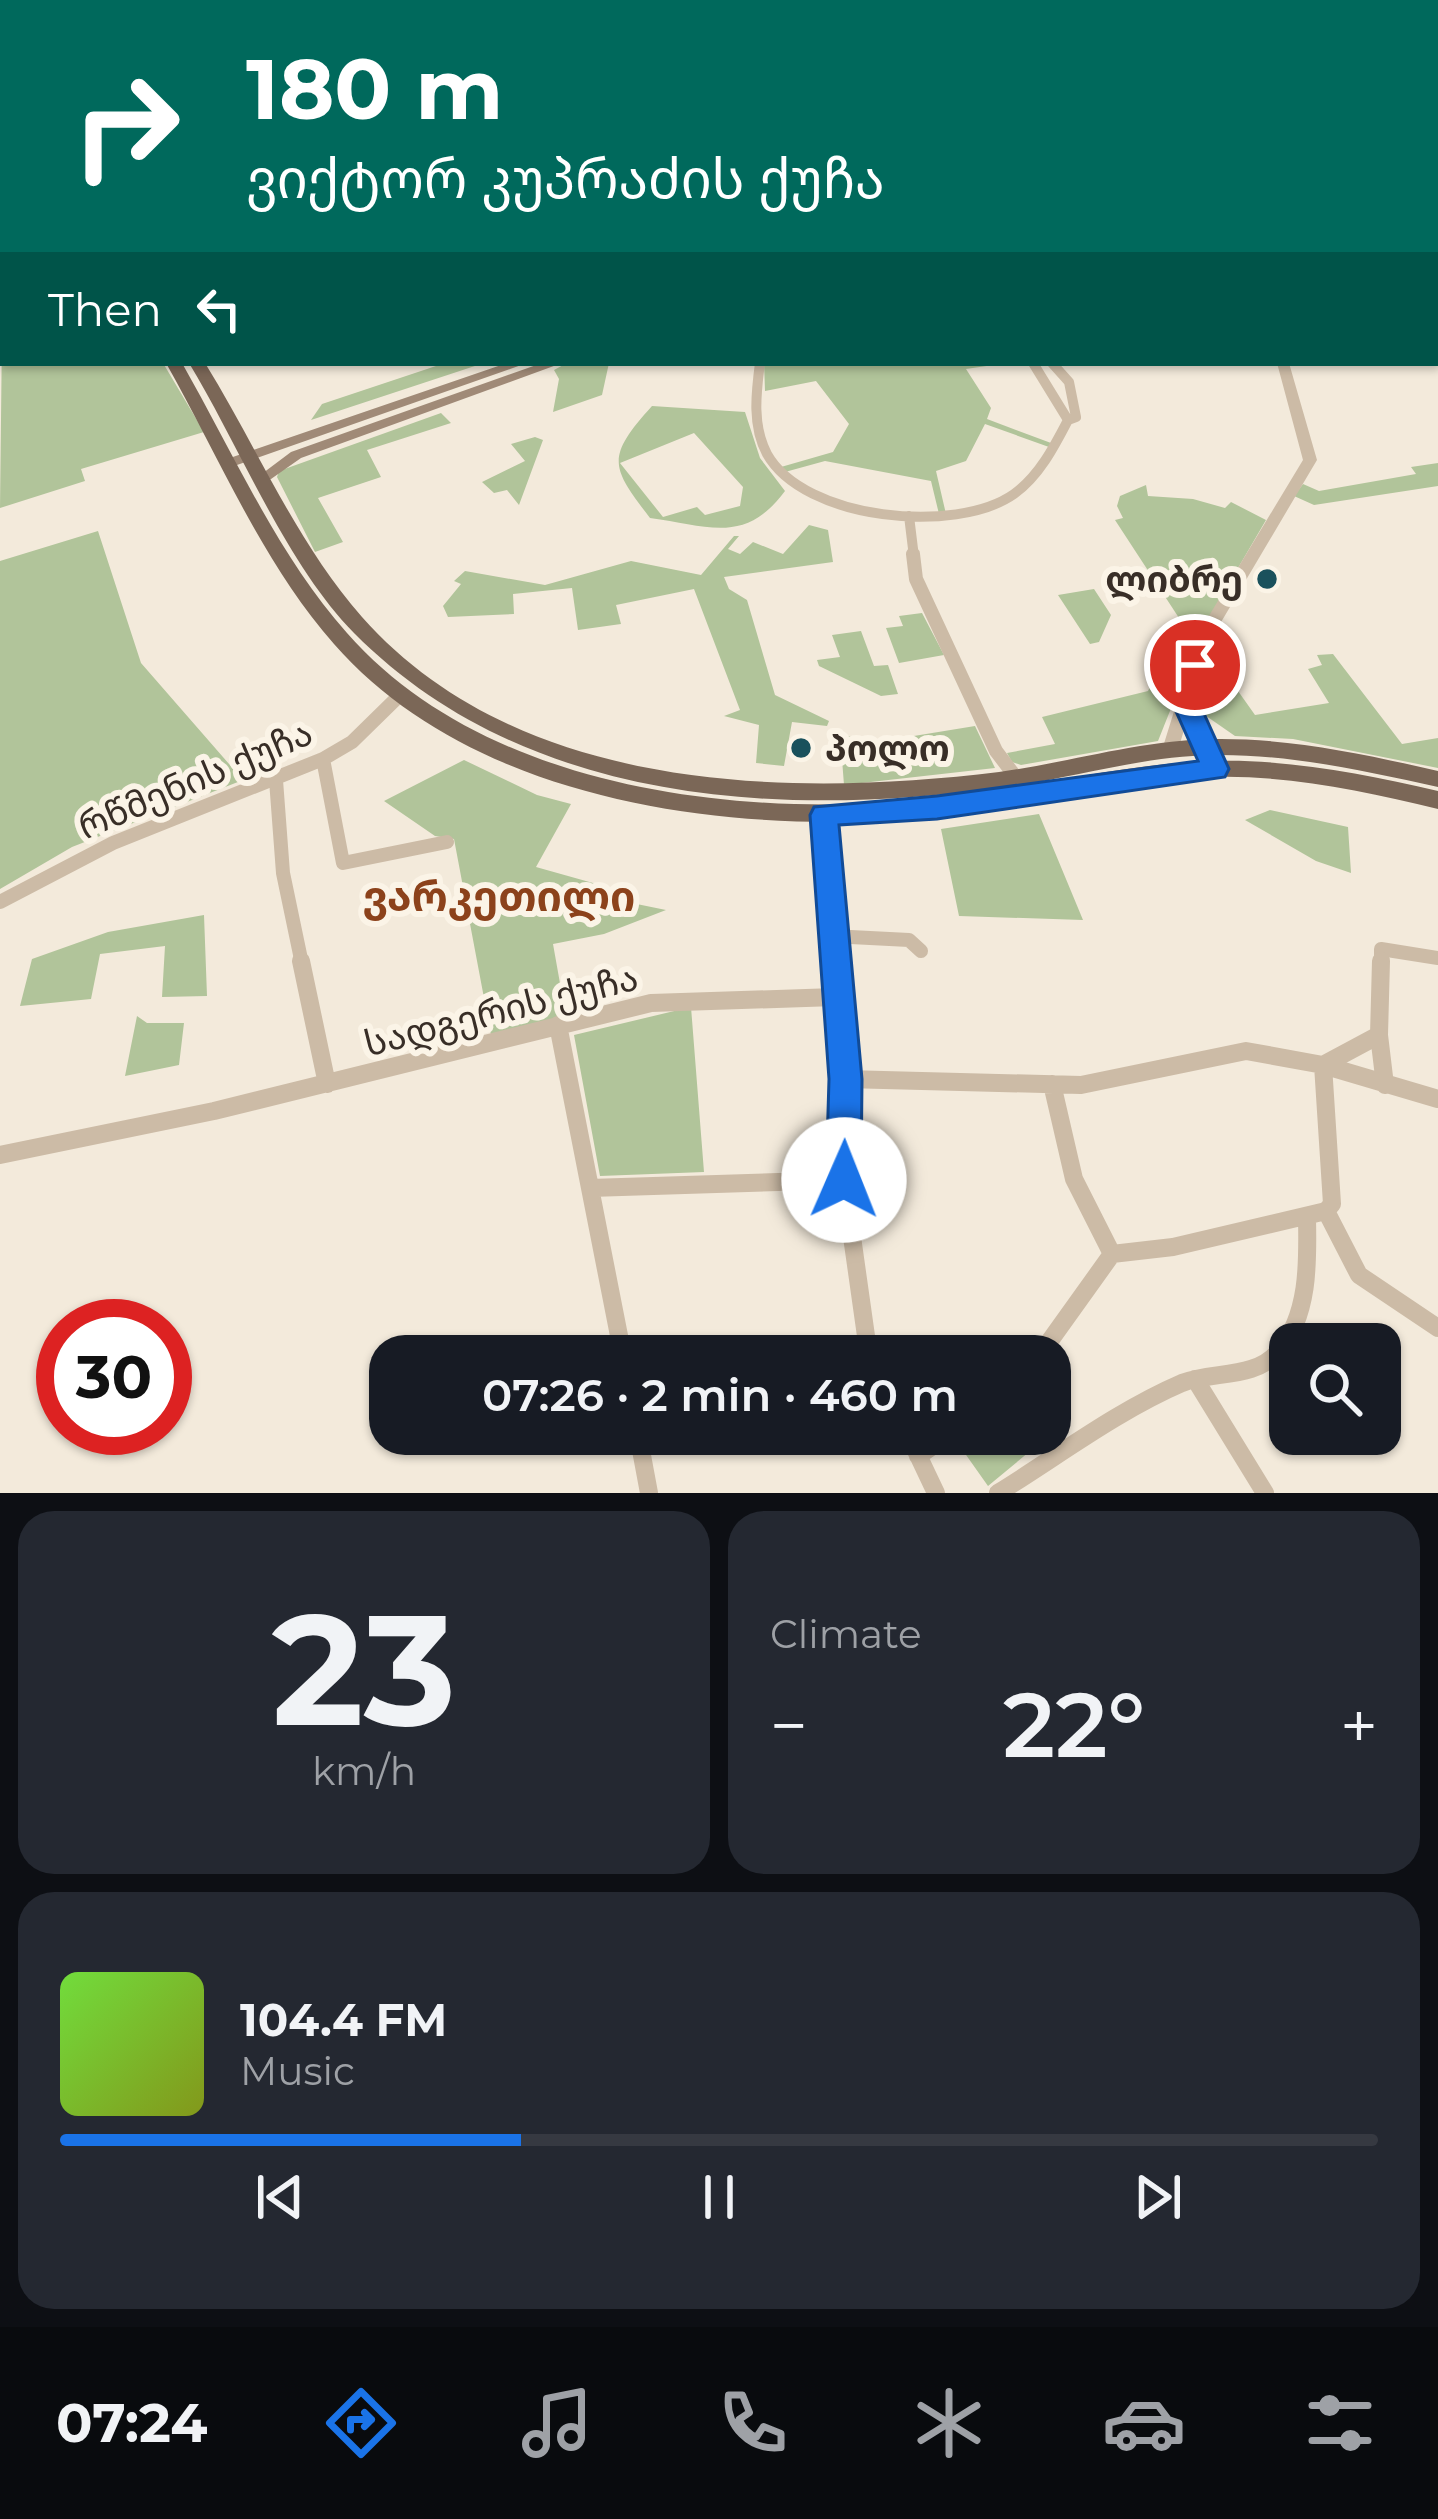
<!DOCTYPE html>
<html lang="en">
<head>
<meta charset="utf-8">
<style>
  body { margin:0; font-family:Montserrat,"Noto Sans Georgian",sans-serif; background:#242831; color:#f1f3f6; height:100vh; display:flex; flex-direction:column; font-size:45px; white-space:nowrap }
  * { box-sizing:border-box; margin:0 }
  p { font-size:39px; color:#9ea1a6 }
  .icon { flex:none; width:66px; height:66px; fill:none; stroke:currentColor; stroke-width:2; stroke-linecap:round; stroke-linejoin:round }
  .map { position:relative; height:1493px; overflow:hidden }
  .sheet { display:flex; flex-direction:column; gap:18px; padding:18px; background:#0d0f14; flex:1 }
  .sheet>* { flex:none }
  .hud { position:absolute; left:0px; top:0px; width:1440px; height:366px; box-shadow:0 3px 9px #0004; background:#00695c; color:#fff; overflow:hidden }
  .tools { position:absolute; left:1269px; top:1323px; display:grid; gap:24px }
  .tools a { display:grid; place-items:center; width:132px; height:132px; border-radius:24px; background:#171b24; box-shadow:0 3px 9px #0004; font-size:60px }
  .speed { position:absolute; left:36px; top:1299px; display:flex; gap:24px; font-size:60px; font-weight:700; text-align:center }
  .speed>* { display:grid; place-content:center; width:156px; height:156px; border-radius:50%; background:#171b24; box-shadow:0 3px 9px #0004; line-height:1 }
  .speed .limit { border:18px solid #d22; background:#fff; color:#111 }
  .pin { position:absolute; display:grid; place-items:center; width:102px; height:102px; color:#fff; margin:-51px; border:6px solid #fff; border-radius:50%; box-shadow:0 3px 12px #0007 }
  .me { position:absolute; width:132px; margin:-66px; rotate:1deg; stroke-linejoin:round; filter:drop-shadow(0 0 9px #0008) }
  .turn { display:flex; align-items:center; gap:42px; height:252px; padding:0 48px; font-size:54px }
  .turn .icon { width:156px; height:156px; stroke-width:2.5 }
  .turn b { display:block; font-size:84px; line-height:102px }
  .then { display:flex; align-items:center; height:114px; padding:0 48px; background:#0003; gap:24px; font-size:45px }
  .big { font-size:90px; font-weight:600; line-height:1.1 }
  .sheet .card { flex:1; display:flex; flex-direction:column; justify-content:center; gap:18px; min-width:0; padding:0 42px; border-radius:36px; background:#242831 }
  .sheet .dial { align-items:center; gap:0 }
  .dial b { font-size:156px; line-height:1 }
  .song { display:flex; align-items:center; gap:36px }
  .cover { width:144px; height:144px; border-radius:18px; background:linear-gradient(135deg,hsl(100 70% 55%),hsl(70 70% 35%)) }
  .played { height:12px; border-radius:6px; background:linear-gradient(90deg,#1a73e8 35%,#363941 35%) }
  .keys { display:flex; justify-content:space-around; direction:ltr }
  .heat { display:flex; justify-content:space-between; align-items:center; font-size:66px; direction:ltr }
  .sheet .tiles { flex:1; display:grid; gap:18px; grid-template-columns:1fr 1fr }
  .card:last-child { grid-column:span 2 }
  .trip { position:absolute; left:369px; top:1335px; width:702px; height:120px; border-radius:36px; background:#171b24; box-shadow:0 3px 9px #0004; font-weight:600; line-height:120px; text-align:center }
  .tab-bar { display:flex; height:192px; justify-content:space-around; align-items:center; background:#090b0e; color:#9ea1a6 }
  .tab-bar .icon { width:84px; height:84px }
  .tab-bar .on { color:#1a73e8 }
  .tab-bar b { font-size:54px; color:#f1f3f6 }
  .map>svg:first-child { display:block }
  .green { fill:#b1c49a; fill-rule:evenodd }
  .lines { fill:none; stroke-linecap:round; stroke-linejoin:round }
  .minor-far3 { stroke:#ccbba6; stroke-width:8 }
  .minor-far2 { stroke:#ccbba6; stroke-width:10 }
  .minor-far1 { stroke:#ccbba6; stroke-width:14 }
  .minor { stroke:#ccbba6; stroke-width:18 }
  .tertiary { fill:#ccbba6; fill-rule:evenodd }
  .secondary { fill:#a08a77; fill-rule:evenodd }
  .primary { fill:#7b6757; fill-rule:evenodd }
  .route { fill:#1a73e8; stroke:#114b97; stroke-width:3 }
  .poi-dot { fill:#1a515c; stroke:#fbf4e7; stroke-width:4.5 }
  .labels { text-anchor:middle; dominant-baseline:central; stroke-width:12; stroke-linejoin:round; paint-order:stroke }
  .poi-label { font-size:36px; font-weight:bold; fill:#382e27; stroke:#fbf4e7; text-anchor:end }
  .street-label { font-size:36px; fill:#382e27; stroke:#fbf4e7 }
  .quarter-label { font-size:42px; font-weight:bold; fill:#8c421b; stroke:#fbf4e7 }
</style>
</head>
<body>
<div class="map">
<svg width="1438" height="1493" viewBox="0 0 1438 1493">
  <rect width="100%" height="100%" fill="#f3eadb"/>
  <path class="green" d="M3 244V363H163L204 432 81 469 85 481 0 508Z
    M445 363H484L311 420 322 404Z
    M567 363H609L602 395 553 412 559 379 554 370Z
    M764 363H1007L966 369 991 408 987 419 1051 443 1049 447 985 424 966 461 936 471 946 514H939L931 481 825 461 785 472 781 467 833 452 849 424 816 381 765 391Z
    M652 406 745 412 760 458 785 491C745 545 709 526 650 518 611 467 605 458 652 406ZM694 433 743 487 740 506 705 515 697 507 663 517 620 463Z
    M441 413 451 423 367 450 381 477 318 498 343 542 315 552 277 477 279 471Z
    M535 437 543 440 519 505 507 490 494 493 482 482 525 461 511 444Z
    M1438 463V486L1314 505 1294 496 1303 484 1319 491 1416 474 1411 467Z
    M1146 485 1148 496 1193 499 1225 508 1231 502 1266 520 1203 628 1158 741 1021 765 1012 762 1007 753 1055 744 1042 717 1148 691 1179 629V618L1115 520 1123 518 1117 506 1120 496Z
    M809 525 828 530 833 562 724 577 729 589 747 600 775 695 829 721 827 726 792 722 784 766 756 763 759 725 724 716 740 710 694 589 616 605 621 624 578 630 572 588 513 594 514 614 448 617 443 606 461 584 454 581 465 571 545 585 631 561 701 575 734 536H739L728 549 740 554 753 542 783 554Z
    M98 531 141 663 243 780 72 847 0 889V561Z
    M1094 589 1111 615 1099 642 1090 644 1058 595Z
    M922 613 944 655 899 663 886 628 903 626 899 616Z
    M861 631 874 666 888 665 898 694 881 696 819 666 817 660 840 657 832 635Z
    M1209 650 1255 715 1329 703 1308 669 1322 665 1317 655 1333 654 1402 744 1438 738V768L1293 739 1235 736 1199 711 1193 697Z
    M975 726 995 768 844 785 842 759 848 736 871 743Z
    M464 760 537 795 571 804 536 867 625 892 622 901 666 910 604 934 553 944 566 1017 491 1035 454 839 435 836 384 801Z
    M1270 810 1348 827 1351 873 1316 861 1245 820Z
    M1039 814 1083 920 959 916 941 829Z
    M204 915 207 996 162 997 165 946 100 954 91 999 20 1006 32 959 108 932Z
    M691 1007 704 1172 600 1176 574 1035Z
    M137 1016 147 1023H184L179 1065 125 1076Z
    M1050 1429 1052 1433 988 1486 959 1445 973 1434H1050Z"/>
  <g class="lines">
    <path class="minor-far3" d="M1218 0 1229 3"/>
    <path class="minor-far2" d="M760 363C756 393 752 426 767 454 804 520 956 535 1014 494 1039 476 1054 447 1068 420L1076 417 1069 382 1052 363
      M1033 363 1068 420
      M909 516 914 557"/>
    <path class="minor-far1" d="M913 554 916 579 996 751 1021 784
      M323 759 343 863 447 842
      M276 780 283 873 302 964
      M824 815 836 964
      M0 902 113 843 323 759 352 742 401 694
      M831 936 909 940 921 951
      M1381 964V949L1438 958"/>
    <path class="minor" d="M301 961 327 1084
      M836 961 845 1079 844 1180 867 1343 873 1356
      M1381 961 1379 1035 1385 1085
      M558 1025 623 1356
      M1323 1065 1379 1035
      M845 1079 1081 1085 1246 1051 1323 1065 1438 1099
      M1052 1084 1074 1179 1112 1254
      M0 1155 214 1111 651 1003 835 997
      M590 1188 844 1180
      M1326 1211 1359 1275 1438 1328
      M760 1356 867 1343
      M1039 1356 1112 1254 1173 1247 1326 1211 1332 1204 1323 1065
      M1195 1379 1265 1493
      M638 1434 649 1493
      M908 1434 936 1493
      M918 1456 950 1434
      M998 1493C1058 1456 1117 1411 1182 1383 1213 1371 1255 1379 1278 1352 1309 1316 1308 1263 1307 1218"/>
    <path class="tertiary" d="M1160 0H1169L1167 3H1158Z
      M1277 363H1289L1317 460 1214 634 1193 701 1217 747 1215 751H1203L1187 720 1178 750 1176 754H1164L1162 750 1198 634 1303 460Z"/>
    <path class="secondary" d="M188 0H202L198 3H184Z
      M425 0H435L432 3H422Z
      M444 0H454L451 3H441Z
      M867 0H879L883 3H871Z
      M886 0H899L903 3H890Z
      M0 48H3V54H0Z
      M1437 127H1438V133H1437Z
      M3 237V245L0 246V238Z
      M507 363H527L237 465 232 467 225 462 227 459Z
      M542 363H562L301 458 271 479 266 481 259 476 291 452Z"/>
    <path class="primary" d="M166 363H182C234 454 277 554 347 633 485 790 740 819 936 799 1029 790 1120 763 1214 761 1290 759 1365 774 1438 791V809C1364 791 1289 775 1213 777 1119 780 1028 808 934 817 734 836 474 804 334 644 262 562 219 457 166 363Z
      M189 363H205C257 447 296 542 362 617 517 792 785 798 999 772 1071 762 1141 740 1214 739 1289 738 1365 754 1438 771V787C1365 771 1290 754 1214 755 1141 756 1071 779 999 788 774 818 523 803 354 633 286 564 240 447 189 363Z"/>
  </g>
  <path class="route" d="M1195 655 1208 665 1197 698 1229 769 1225 777 937 819 839 825 862 1079 861 1180 856 1192 844 1197 832 1192 826 1180 829 1079 810 815 814 807 937 796 1198 761 1170 698 1186 658Z"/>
  <g class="poi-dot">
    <circle cx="1267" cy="579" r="12"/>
    <circle cx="801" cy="748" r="12"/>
  </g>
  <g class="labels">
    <g class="poi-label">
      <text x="1243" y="579">ლიბრე</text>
      <text x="825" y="748" text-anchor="start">პოლო</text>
    </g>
    <g class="street-label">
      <text transform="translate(195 779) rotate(-23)">რწმენის ქუჩა</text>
      <text transform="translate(501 1010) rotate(-14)">სადგერის ქუჩა</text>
    </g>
    <g class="quarter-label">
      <text x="499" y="896">ვარკეთილი</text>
    </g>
  </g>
</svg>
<div class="tools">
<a><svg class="icon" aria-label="search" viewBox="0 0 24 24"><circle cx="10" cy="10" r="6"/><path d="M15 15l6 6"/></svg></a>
</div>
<div class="speed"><div class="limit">30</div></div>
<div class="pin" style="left:1195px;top:665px;background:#d93025"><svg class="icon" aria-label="arrive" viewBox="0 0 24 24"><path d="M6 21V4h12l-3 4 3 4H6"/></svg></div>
<svg class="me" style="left:844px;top:1180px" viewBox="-20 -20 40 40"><circle r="19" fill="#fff"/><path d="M0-13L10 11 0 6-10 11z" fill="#1a73e8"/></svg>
<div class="trip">07:26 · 2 min · 460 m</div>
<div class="hud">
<div class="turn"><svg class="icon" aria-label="right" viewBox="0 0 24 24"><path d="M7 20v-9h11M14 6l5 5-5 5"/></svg><div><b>180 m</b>ვიქტორ კუპრაძის ქუჩა</div></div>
<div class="then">Then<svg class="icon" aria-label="left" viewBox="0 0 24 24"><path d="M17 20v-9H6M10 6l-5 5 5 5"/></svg></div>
</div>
</div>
<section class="sheet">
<div class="tiles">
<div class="card dial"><b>23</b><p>km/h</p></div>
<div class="card"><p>Climate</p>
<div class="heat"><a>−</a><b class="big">22°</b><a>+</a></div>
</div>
<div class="card">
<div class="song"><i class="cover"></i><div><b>104.4 FM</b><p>Music</p></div></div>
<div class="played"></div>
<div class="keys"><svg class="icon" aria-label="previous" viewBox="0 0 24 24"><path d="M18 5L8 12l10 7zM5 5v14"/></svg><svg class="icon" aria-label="pause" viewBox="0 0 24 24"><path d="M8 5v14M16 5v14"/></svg><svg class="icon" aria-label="next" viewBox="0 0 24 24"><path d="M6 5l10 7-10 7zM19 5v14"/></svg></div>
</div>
</div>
</section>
<nav class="tab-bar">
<b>07:24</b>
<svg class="icon on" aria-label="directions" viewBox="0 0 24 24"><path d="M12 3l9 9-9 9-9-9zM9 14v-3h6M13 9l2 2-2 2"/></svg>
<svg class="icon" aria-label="music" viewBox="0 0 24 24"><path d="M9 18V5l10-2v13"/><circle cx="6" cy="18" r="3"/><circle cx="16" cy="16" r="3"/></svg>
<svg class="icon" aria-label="phone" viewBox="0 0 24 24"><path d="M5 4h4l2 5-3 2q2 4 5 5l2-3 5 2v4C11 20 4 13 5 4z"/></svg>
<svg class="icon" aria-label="climate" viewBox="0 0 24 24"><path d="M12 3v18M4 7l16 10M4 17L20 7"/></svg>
<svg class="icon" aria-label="car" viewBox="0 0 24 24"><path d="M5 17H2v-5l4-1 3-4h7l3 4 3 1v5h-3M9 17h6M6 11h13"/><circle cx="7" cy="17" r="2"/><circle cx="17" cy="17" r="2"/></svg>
<svg class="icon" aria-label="filters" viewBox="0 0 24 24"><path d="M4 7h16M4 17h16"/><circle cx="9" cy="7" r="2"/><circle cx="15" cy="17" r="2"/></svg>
</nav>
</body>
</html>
